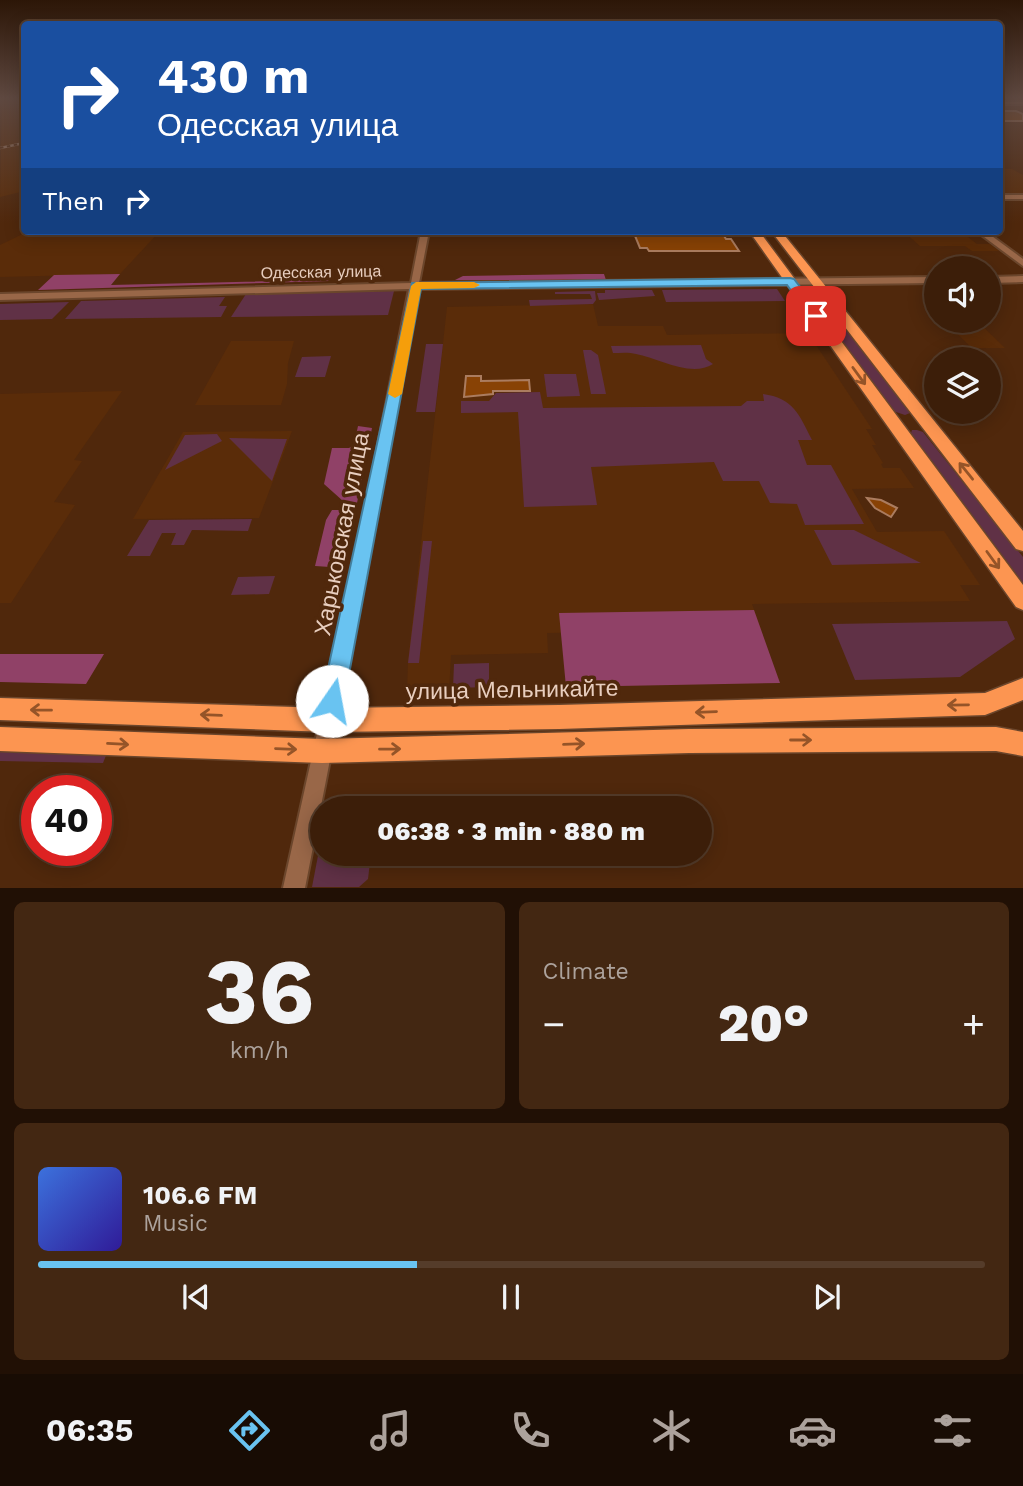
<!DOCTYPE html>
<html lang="en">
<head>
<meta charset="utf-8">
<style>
  body { margin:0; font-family:"Work Sans",sans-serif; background:#432712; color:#f1f3f6; height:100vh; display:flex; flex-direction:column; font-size:26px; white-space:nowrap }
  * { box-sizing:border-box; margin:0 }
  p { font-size:23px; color:#aca29c }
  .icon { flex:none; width:38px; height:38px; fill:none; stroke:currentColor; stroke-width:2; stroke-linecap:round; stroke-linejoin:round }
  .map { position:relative; height:888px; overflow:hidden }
  .side { display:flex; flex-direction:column; gap:14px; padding:14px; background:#211005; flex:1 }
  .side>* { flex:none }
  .guide { position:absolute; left:21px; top:21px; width:982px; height:214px; border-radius:7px; box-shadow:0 4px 18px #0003,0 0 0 2px #553c2a; background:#1a4fa0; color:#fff; overflow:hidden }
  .buttons { position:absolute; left:924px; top:256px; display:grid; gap:14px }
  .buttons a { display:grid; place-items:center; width:77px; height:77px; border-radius:50%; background:#3c1e09; box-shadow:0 4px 18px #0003,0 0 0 2px #553c2a; font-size:35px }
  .speed { position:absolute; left:21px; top:775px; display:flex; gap:14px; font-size:35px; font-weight:700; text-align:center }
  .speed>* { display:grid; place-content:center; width:91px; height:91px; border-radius:50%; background:#3c1e09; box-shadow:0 4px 18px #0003,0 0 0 2px #553c2a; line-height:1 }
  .speed .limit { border:10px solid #d22; background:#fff; color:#111 }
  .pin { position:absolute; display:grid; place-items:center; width:60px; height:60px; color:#fff; margin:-30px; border-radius:14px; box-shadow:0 4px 10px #0006 }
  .me { position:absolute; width:77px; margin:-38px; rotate:12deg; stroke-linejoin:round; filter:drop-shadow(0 0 5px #0008) }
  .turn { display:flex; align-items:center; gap:24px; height:147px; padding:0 21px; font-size:32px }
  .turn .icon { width:91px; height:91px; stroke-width:2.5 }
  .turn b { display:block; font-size:49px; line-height:60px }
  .then { display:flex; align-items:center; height:66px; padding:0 21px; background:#0003; gap:14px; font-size:26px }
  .big { font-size:52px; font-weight:800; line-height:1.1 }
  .side .widget { flex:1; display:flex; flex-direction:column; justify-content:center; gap:10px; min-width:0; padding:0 24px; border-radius:10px; background:#432712 }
  .side .dial { align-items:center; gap:0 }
  .dial b { font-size:91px; line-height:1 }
  .song { display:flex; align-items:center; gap:21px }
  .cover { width:84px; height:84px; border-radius:10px; background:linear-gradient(135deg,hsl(220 70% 55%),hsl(250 70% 35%)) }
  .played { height:7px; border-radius:4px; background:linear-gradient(90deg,#69c3f1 40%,#553c2a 40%) }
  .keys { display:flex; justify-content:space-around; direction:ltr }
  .heat { display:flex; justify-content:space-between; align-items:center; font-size:38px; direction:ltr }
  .side .tiles { flex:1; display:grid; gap:14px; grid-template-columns:1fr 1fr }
  .widget:last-child { grid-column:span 2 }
  .trip { position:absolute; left:310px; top:796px; width:402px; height:70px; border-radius:35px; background:#3c1e09; box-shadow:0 4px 18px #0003,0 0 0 2px #553c2a; font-weight:800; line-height:70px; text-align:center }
  .tabs { display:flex; height:112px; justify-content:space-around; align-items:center; background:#180c04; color:#aca29c }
  .tabs .icon { width:49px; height:49px }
  .tabs .selected { color:#69c3f1 }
  .tabs b { font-size:32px; color:#f1f3f6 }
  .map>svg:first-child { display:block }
  .built { fill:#5a2c09 }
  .green { fill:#603146 }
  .forest { fill:#904167 }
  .building { fill:#884205; stroke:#ab7c5f; stroke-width:2 }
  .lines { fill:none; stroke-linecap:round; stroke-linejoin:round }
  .minor-casing { stroke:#6b462c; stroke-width:4 }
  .major-casing { stroke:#6b462c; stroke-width:3 }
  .minor { fill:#996748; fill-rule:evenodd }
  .major { fill:#fc9551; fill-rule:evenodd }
  .rail-casing { stroke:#9c7b65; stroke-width:2.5 }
  .rail { stroke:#50280c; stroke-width:2; stroke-dasharray:3.5; stroke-linecap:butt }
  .oneway { stroke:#955428 }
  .route { fill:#69c3f1; stroke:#447f9d; stroke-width:2 }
  .slow { fill:#f59e0b }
  .labels { text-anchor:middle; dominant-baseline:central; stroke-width:7; stroke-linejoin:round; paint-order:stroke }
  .far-street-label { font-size:16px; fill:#e8cebf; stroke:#50280c }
  .near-street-label { font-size:23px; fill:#e8cebf; stroke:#50280c }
</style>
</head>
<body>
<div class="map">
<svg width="1023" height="888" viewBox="0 0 1023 888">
  <rect width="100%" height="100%" fill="#50280c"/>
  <path class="built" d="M2 99H24V191L0 197Z
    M999 169H1012L1023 175V194H999Z
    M29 231H160L120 274 0 277V245Z
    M903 231H960L977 244H990L999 251H972L965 246H920Z
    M593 304 598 326H663L667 335 808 333 872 429H866L876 445H872L883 463 881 464 883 468H900L914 488 852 489 877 532 944 531 980 585H960L970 601 752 604 761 629 547 633 548 653 451 655 449 692 407 693 408 661 447 307Z
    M976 320 1005 348H972L944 321Z
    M231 341H294L288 363 287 384 281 405H195Z
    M122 391 74 460 82 461 54 502 75 505 11 603H0V394Z
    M292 431 259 518 133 519 183 432Z"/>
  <path class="green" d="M804 285 811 287 846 328 910 413 905 415 893 411 801 287Z
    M777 289 785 301 666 302 662 290Z
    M605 290H652L655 296 599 300 597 293H605Z
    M394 291 388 315 231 317 246 294Z
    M595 291 596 300 593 304 530 306 529 300 592 299 590 294H555V292Z
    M225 297 219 306H227L221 317 65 319 81 301Z
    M69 302 52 319 0 320V304Z
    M426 344H443L435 412H416Z
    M701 345 706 359 713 364C691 378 658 358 636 354 629 352 620 353 613 353L611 346Z
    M583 350H591L598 355 606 394H591Z
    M331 356 325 377H295L302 357Z
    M544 374H576L580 396 547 397Z
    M540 392 543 408 741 406 747 401H764L763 394C793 398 799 414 812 440H798L807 465H831L864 524 805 525 797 504 770 503 759 481H723L714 462 591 467 597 505 524 507 518 412 461 413V401H489L496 393Z
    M917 430 923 432 1023 557V583L911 433 912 430Z
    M217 434 222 441 165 470 185 435Z
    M229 438 287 439 272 481Z
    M252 519 248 531 192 530 184 545H171L176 533H162L150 556H127L149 520Z
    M814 530H854L921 563 832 565Z
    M423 541H432L419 663H408Z
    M275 576 269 594 231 595 238 577Z
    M1007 621 1015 639 960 677 855 680 832 624Z
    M489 663V687L453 688 454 664Z
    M0 750 107 753 103 763 0 761Z
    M321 840 322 854H371L368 879 359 887H312Z"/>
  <path class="forest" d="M333 270 329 281 38 290 54 275 120 274 111 285 274 281 279 271Z
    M585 274H604L606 280H455L463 276Z
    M358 426 372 428 357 503 343 501 324 484 332 448H349L354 445Z
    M332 510H343L330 567 315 566 326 520Z
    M754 610 780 683 566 687 559 613Z
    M0 654H104L86 684 0 682Z"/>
  <path class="building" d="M999 111H1016L1023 114V121H1003L999 120Z
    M633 231H721L726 239H731L739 251H649L647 248H640Z
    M466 376H481V381L529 380 530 391H493V394L464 397Z
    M867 498 881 500 897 508 891 517 875 508Z"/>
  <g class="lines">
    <defs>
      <path id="minor" d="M999 102H1023V104H999Z
        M999 195H1023V199H999Z
        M421 231H429L419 283 936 277V283L418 289 367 570 305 888H283L353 570 409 289 0 300V294L411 283Z
        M976 231H985L1023 259V266Z
        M1023 276V282L989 283V277Z"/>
      <path id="major" d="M749 231H759L1023 585V610L1016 607Z
        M771 231H781L1023 531V551L1016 549Z
        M1023 678V700L985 715 559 729 328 732 0 720V698L328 708 559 705 985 693Z
        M0 727 322 739 689 729 996 727 1023 732V756L996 751 689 753 322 763 0 751Z"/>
    </defs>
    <use href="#minor" class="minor-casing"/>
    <use href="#major" class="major-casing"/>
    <use href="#minor" class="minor"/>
    <use href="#major" class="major"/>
    <defs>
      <path id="rail" d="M0 148 24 143"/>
    </defs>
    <use href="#rail" class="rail-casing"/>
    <use href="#rail" class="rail"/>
  </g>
  <defs><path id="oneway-shaft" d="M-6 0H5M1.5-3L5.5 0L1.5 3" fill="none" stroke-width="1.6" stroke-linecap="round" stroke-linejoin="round" transform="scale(1.75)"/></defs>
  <g class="oneway">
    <use href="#oneway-shaft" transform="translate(859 376) rotate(54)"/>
    <use href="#oneway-shaft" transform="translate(966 471) rotate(-129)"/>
    <use href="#oneway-shaft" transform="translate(993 560) rotate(54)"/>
    <use href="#oneway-shaft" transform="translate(958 705) rotate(179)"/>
    <use href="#oneway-shaft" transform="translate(41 710) rotate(-179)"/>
    <use href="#oneway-shaft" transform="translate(706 712) rotate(178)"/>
    <use href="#oneway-shaft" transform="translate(211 715) rotate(-178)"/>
    <use href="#oneway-shaft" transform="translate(801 740)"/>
    <use href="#oneway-shaft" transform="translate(118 744) rotate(3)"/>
    <use href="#oneway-shaft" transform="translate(574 744) rotate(-2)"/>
    <use href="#oneway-shaft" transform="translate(286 749) rotate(2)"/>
    <use href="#oneway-shaft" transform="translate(390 749) rotate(-1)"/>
  </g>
  <linearGradient id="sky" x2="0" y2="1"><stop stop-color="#2c1607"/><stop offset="0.44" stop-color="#5e4840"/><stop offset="1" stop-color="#5e4840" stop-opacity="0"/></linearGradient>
  <rect width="1023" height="223" fill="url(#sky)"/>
  <path class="route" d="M790 278 794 279 820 313V318H811L787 285 421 289 344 701 341 709 332 712 324 709 321 701 412 283Z"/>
  <path class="slow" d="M416 282H474L480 285 474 288 421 289 402 394 395 398 388 394 411 286Z"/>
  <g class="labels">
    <g class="far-street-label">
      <text transform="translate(321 272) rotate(-1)">Одесская улица</text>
    </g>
    <g class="near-street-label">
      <text transform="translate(342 534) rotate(-79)">Харьковская улица</text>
      <text transform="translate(512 690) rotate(-1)">улица Мельникайте</text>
    </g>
  </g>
</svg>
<div class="buttons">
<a><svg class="icon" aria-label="sound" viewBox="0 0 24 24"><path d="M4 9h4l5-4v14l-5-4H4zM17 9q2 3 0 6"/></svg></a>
<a><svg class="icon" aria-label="layers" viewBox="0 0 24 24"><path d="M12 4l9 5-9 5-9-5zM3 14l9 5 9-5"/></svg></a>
</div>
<div class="speed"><div class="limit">40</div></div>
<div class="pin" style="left:816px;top:316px;background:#d93025"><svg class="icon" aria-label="arrive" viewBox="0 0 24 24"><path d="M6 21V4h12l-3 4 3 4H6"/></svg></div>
<svg class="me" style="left:332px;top:701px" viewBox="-20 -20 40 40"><circle r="19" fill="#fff"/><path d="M0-13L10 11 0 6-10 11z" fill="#69c3f1"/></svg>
<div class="trip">06:38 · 3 min · 880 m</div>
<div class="guide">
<div class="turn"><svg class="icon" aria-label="right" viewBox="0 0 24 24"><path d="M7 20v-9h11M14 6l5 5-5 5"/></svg><div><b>430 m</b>Одесская улица</div></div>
<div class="then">Then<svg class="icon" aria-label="right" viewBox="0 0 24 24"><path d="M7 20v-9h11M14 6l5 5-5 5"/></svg></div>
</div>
</div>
<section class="side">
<div class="tiles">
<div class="widget dial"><b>36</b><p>km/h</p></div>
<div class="widget"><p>Climate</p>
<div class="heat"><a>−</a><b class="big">20°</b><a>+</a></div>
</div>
<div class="widget">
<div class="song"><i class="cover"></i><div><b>106.6 FM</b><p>Music</p></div></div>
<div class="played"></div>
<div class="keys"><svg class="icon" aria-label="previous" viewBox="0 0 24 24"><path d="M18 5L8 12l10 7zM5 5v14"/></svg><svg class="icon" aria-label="pause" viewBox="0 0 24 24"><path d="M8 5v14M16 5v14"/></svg><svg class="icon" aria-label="next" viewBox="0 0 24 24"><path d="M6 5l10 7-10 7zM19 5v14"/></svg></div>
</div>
</div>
</section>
<nav class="tabs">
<b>06:35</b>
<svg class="icon selected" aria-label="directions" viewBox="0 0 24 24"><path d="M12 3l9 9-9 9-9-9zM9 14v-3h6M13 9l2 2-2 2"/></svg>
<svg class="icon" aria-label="music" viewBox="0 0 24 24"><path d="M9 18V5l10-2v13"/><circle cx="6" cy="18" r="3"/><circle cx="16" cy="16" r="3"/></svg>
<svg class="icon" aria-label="phone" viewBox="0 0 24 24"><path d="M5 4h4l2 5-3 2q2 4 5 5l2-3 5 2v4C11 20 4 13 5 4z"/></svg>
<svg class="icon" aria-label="climate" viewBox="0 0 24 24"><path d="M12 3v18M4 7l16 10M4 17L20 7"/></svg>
<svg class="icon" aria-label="car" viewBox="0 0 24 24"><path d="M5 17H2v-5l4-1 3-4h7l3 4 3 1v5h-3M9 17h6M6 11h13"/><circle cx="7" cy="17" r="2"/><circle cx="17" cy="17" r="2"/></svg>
<svg class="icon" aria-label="filters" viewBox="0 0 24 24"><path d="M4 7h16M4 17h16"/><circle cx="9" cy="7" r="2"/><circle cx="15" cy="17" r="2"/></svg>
</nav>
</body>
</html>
